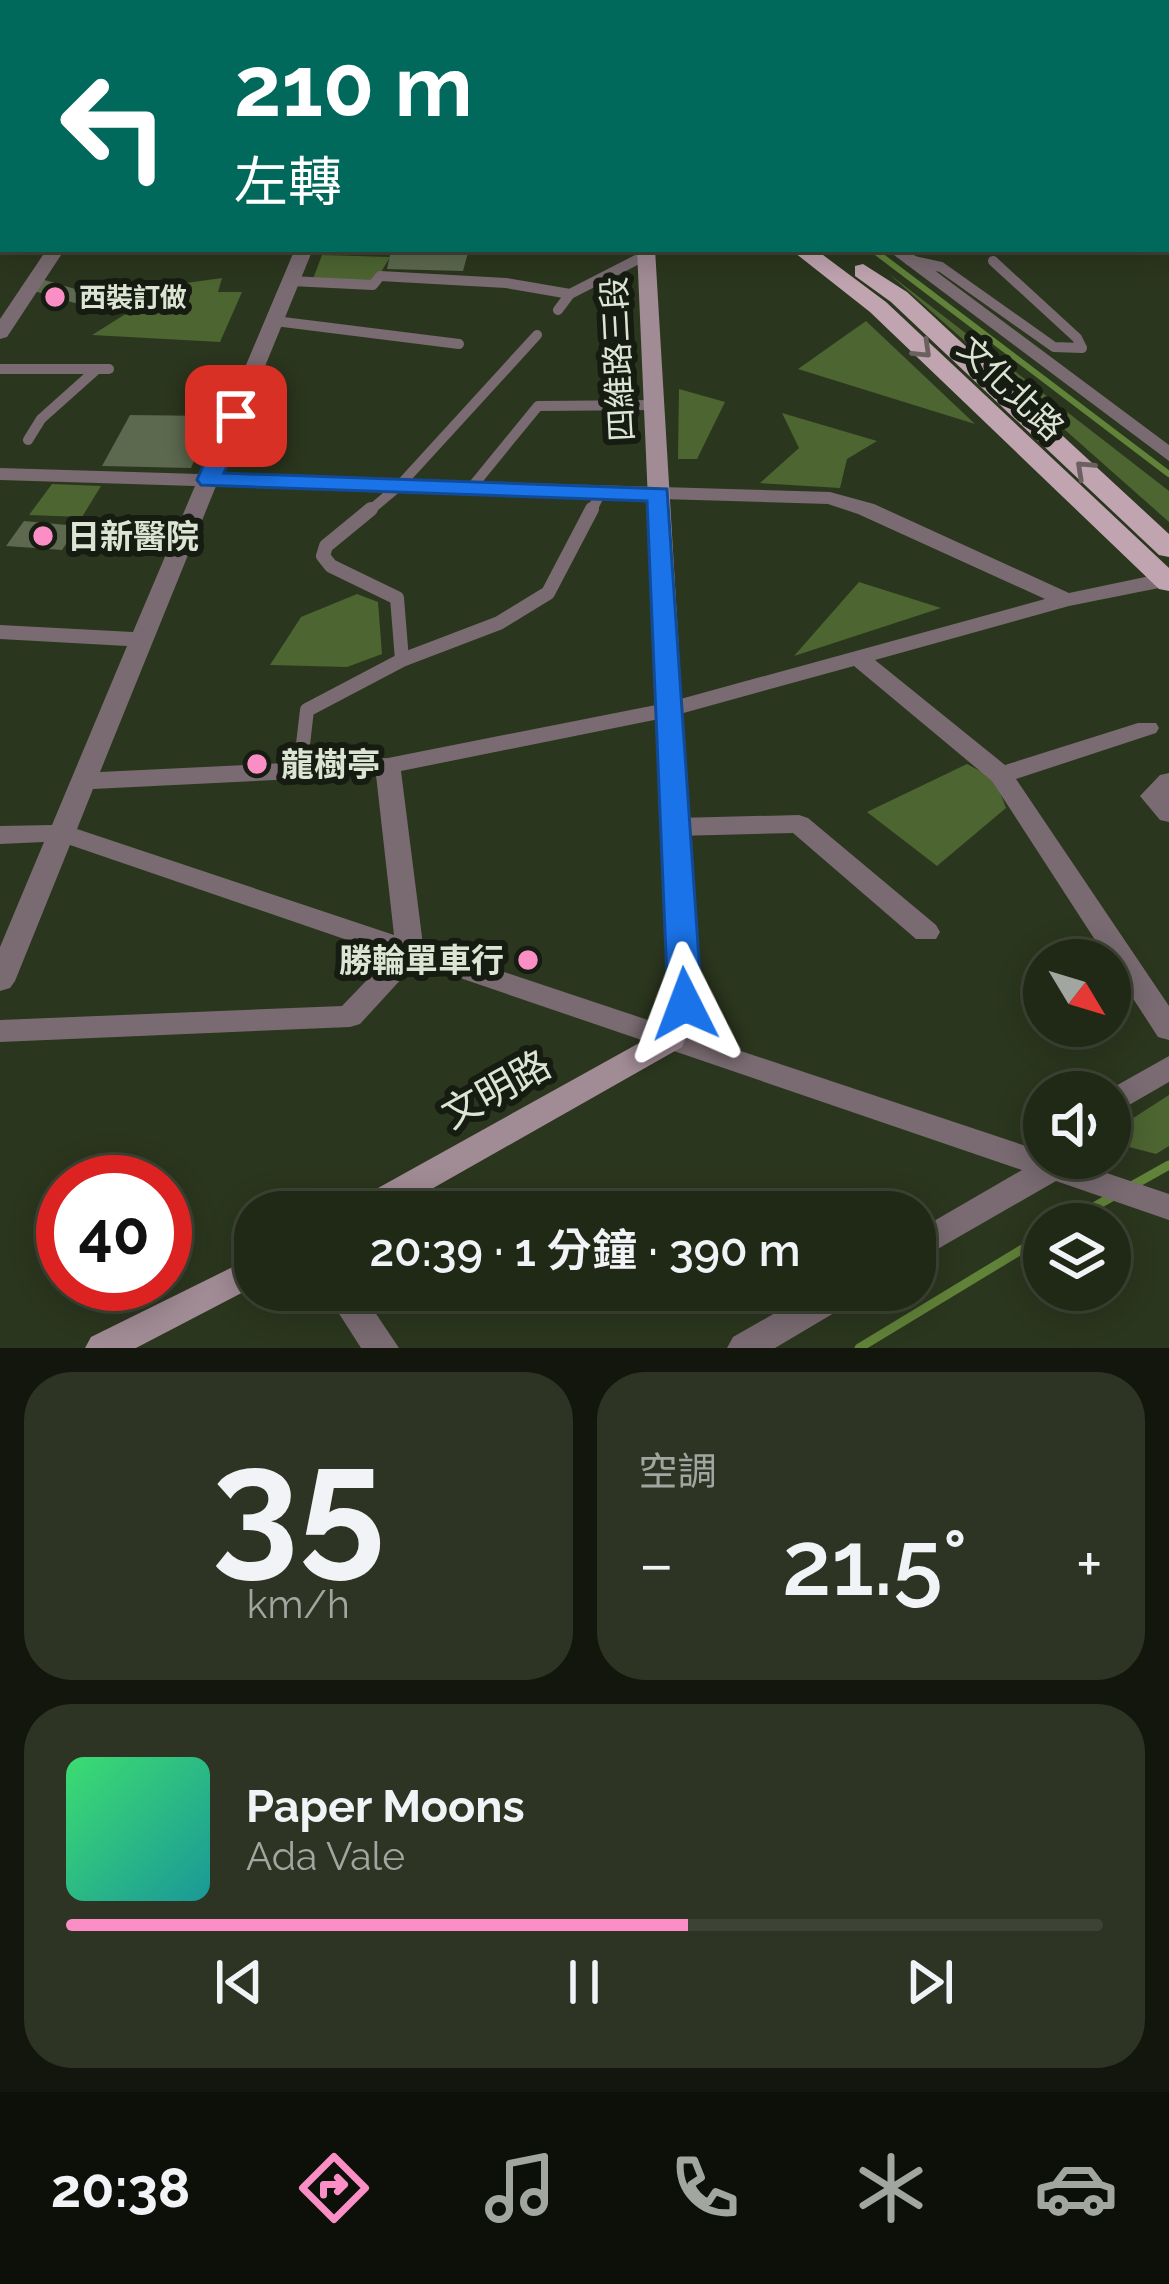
<!DOCTYPE html>
<html lang="zh-TW">
<head>
<meta charset="utf-8">
<style>
  body { margin:0; font-family:Raleway,"Noto Sans TC",sans-serif; background:#2d3423; color:#f1f3f6; height:100vh; display:flex; flex-direction:column; font-size:45px; white-space:nowrap }
  * { box-sizing:border-box; margin:0 }
  p { font-size:39px; color:#a2a6a1 }
  .icon { flex:none; width:66px; height:66px; fill:none; stroke:currentColor; stroke-width:2; stroke-linecap:round; stroke-linejoin:round }
  .map { position:relative; height:1348px; overflow:hidden }
  .panel { display:flex; flex-direction:column; gap:24px; padding:24px; background:#12160c; flex:1 }
  .panel>* { flex:none }
  .top-card { position:absolute; left:0px; top:0px; width:1170px; height:252px; box-shadow:0 6px 30px #0003,0 0 0 3px #3d4435; background:#00695c; color:#fff; overflow:hidden }
  .needle { width:78px; rotate:128deg }
  .fabs { position:absolute; left:1023px; top:939px; display:grid; gap:24px }
  .fabs a { display:grid; place-items:center; width:108px; height:108px; border-radius:50%; background:#202816; box-shadow:0 6px 30px #0003,0 0 0 3px #3d4435; font-size:60px }
  .speed { position:absolute; left:36px; top:1155px; display:flex; gap:24px; font-size:60px; font-weight:700; text-align:center }
  .speed>* { display:grid; place-content:center; width:156px; height:156px; border-radius:50%; background:#202816; box-shadow:0 6px 30px #0003,0 0 0 3px #3d4435; line-height:1 }
  .speed .limit { border:18px solid #d22; background:#fff; color:#111 }
  .pin { position:absolute; display:grid; place-items:center; width:102px; height:102px; color:#fff; margin:-51px; border-radius:24px; box-shadow:0 6px 18px #0006 }
  .me { position:absolute; width:132px; margin:-66px; rotate:357deg; stroke-linejoin:round; filter:drop-shadow(0 0 9px #0008) }
  .turn { display:flex; align-items:center; gap:42px; height:252px; padding:0 36px; font-size:54px }
  .turn .icon { width:156px; height:156px; stroke-width:2.5 }
  .turn b { display:block; font-size:84px; line-height:102px }
  .big { font-size:90px; font-weight:600; line-height:1.1 }
  .panel .card { flex:1; display:flex; flex-direction:column; justify-content:center; gap:18px; min-width:0; padding:0 42px; border-radius:48px; background:#2d3423 }
  .panel .dial { align-items:center; gap:0 }
  .dial b { font-size:156px; line-height:1 }
  .song { display:flex; align-items:center; gap:36px }
  .cover { width:144px; height:144px; border-radius:18px; background:linear-gradient(135deg,hsl(140 70% 55%),hsl(180 70% 35%)) }
  .played { height:12px; border-radius:6px; background:linear-gradient(90deg,#fb8fc5 60%,#3d4435 60%) }
  .keys { display:flex; justify-content:space-around; direction:ltr }
  .heat { display:flex; justify-content:space-between; align-items:center; font-size:66px; direction:ltr }
  .panel .tiles { flex:1; display:grid; gap:24px; grid-template-columns:1fr 1fr }
  .card:last-child { grid-column:span 2 }
  .trip { position:absolute; left:234px; top:1191px; width:702px; height:120px; border-radius:48px; background:#202816; box-shadow:0 6px 30px #0003,0 0 0 3px #3d4435; font-weight:600; line-height:120px; text-align:center }
  .menu { display:flex; height:192px; justify-content:space-around; align-items:center; background:#0d1009; color:#a2a6a1 }
  .menu .icon { width:84px; height:84px }
  .menu .on { color:#fb8fc5 }
  .menu b { font-size:54px; color:#f1f3f6 }
  .map>svg:first-child { display:block }
  .green { fill:#4d6531 }
  .lines { fill:none; stroke-linecap:round; stroke-linejoin:round }
  .stream-far1 { stroke:#618239; stroke-width:6 }
  .stream { stroke:#618239; stroke-width:9 }
  .building { fill:#5c694e }
  .lane-far1 { stroke:#796b71; stroke-width:10 }
  .lane { stroke:#796b71; stroke-width:14 }
  .street { fill:#796b71; fill-rule:evenodd }
  .secondary { fill:#a18b95; fill-rule:evenodd }
  .primary { fill:#c0a4b0; fill-rule:evenodd }
  .oneway { stroke:#6b6060 }
  .route { fill:#1a73e8; stroke:#114b97; stroke-width:3 }
  .poi-dot { fill:#fb8fc5; stroke:#161c11; stroke-width:4.5 }
  .labels { text-anchor:middle; dominant-baseline:central; stroke-width:12; stroke-linejoin:round; paint-order:stroke }
  .far-poi-label { font-size:27px; font-weight:bold; fill:#dce4d4; stroke:#161c11; text-anchor:start }
  .street-label { font-size:33px; fill:#dce4d4; stroke:#161c11 }
  .poi-label { font-size:33px; font-weight:bold; fill:#dce4d4; stroke:#161c11; text-anchor:start }
  .near-street-label { font-size:39px; fill:#dce4d4; stroke:#161c11 }
</style>
</head>
<body>
<div class="map">
<svg width="1169" height="1348" viewBox="0 0 1169 1348">
  <rect width="100%" height="100%" fill="#2b361e"/>
  <path class="green" d="M322 255 390 257 374 284 313 279Z
    M888 273 1169 491V522Z
    M222 278 218 292H242L220 342 92 335 172 285Z
    M866 321 975 424 798 369Z
    M679 389 725 402 697 459H678Z
    M782 413 877 441 847 459 840 488 760 483 799 448Z
    M52 484 101 486 82 517 29 515Z
    M859 582 941 608 794 656Z
    M357 594 378 602 382 654 347 667 270 665 301 617Z
    M967 764 995 779 1006 808 937 866 867 812Z
    M1169 1095V1146L1156 1154 1110 1142V1133Z"/>
  <g class="lines">
    <path class="stream-far1" d="M872 249 1169 474"/>
    <path class="stream" d="M1128 1188 1169 1165
      M1064 1224 1115 1195
      M859 1348 1044 1236"/>
  </g>
  <path class="building" d="M323 249H469L463 271 387 269 390 255 321 253Z
    M41 279 96 295 78 304 34 291Z
    M130 415 213 416 191 468 102 466Z
    M24 521 78 526 62 550 6 546Z"/>
  <g class="lines">
    <path class="lane-far1" d="M909 260 941 267 1054 347 1082 348 1077 338 993 261
      M291 281 373 285 380 276 506 283 570 294
      M558 310 570 294 646 255
      M275 321 459 344
      M0 369H109
      M28 440 41 419 97 369
      M471 488 538 406 654 405
      M368 512 399 486 537 335
      M591 512 601 492"/>
    <path class="lane" d="M371 509 326 546 323 556 331 566 397 598 402 660
      M300 770 307 710 402 660 499 623 548 593 592 509"/>
    <path class="street" d="M0 0H14L0 7Z
      M250 0H277L280 3H252Z
      M580 0H603L606 3H582Z
      M0 86H3L0 95Z
      M0 119H3V129H0Z
      M0 219H3V229H0Z
      M47 249H65L7 337 0 339V319Z
      M295 249H313L221 474 830 492 874 504 1069 593 1169 572V586L1069 606 875 660 1005 765 1138 723H1156L1159 728 1156 733 1016 779 1169 1006V1040L1158 1037 992 781 854 666 669 717 401 771 423 945 1044 1152V1158H1062L1169 1194V1220L1056 1181 915 1262V1232L1022 1170 416 963 360 1024 350 1027 0 1042V1020L342 1006 391 955 70 845 15 981 10 988 0 991V947L44 842 0 844V826L52 825 127 646 0 639V625L133 632 195 486 0 480V468L200 474ZM216 486 828 504 858 514 1045 599 666 703 388 758 100 772ZM376 775 394 935 77 829 93 789Z
      M886 249H906L1169 445V461Z
      M1169 773V822L1160 820 1140 796 1160 775Z
      M799 815 808 818 936 925 940 932 936 939H916L793 833 676 836 663 827 676 818Z
      M1169 1056V1082L1110 1116V1092H1105Z
      M324 1290H360L399 1348H361Z
      M815 1290H861L856 1300 775 1348H727L733 1337Z"/>
    <path class="secondary" d="M637 249H655L700 1004 682 1047 391 1212H347L351 1203 659 1032 670 1004Z
      M255 1256V1286L136 1348H85L91 1337Z"/>
    <path class="primary" d="M0 2 7 3 3 12H0Z
      M790 249H815L886 302 1169 568V591L1159 589 870 312Z
      M863 264 907 292 1169 534V557L1159 555 891 302 855 276V266Z"/>
  </g>
  <defs><path id="oneway-chevron" d="M-2-3.5L2.5 0L-2 3.5" fill="none" stroke-width="1.6" stroke-linecap="round" stroke-linejoin="round" transform="scale(3)"/></defs>
  <g class="oneway">
    <use href="#oneway-chevron" transform="translate(923 350) rotate(44)"/>
    <use href="#oneway-chevron" transform="translate(1084 469) rotate(-137)"/>
  </g>
  <path class="route" d="M236 409 247 416 224 473 667 489 702 1004 697 1013H673L668 1004 647 501 201 485 197 480 224 416Z"/>
  <g class="poi-dot">
    <circle cx="55" cy="297" r="12"/>
    <circle cx="43" cy="536" r="12"/>
    <circle cx="257" cy="764" r="12"/>
    <circle cx="528" cy="960" r="12"/>
  </g>
  <g class="labels">
    <g class="far-poi-label">
      <text x="79" y="297">西裝訂做</text>
    </g>
    <g class="street-label">
      <text transform="translate(618 359) rotate(-93)">四維路三段</text>
      <text transform="translate(1011 388) rotate(44)">文化北路</text>
    </g>
    <g class="poi-label">
      <text x="67" y="536">日新醫院</text>
      <text x="281" y="764">龍樹亭</text>
      <text x="504" y="960" text-anchor="end">勝輪單車行</text>
    </g>
    <g class="near-street-label">
      <text transform="translate(496 1089) rotate(-29)">文明路</text>
    </g>
  </g>
</svg>
<div class="fabs">
<a><svg class="needle" viewBox="-14 -14 28 28"><path d="M0-13l5 13h-10z" fill="#e53935"/><path d="M0 13l5-13h-10z" fill="#a2a6a1"/></svg></a>
<a><svg class="icon" aria-label="sound" viewBox="0 0 24 24"><path d="M4 9h4l5-4v14l-5-4H4zM17 9q2 3 0 6"/></svg></a>
<a><svg class="icon" aria-label="layers" viewBox="0 0 24 24"><path d="M12 4l9 5-9 5-9-5zM3 14l9 5 9-5"/></svg></a>
</div>
<div class="speed"><div class="limit">40</div></div>
<div class="pin" style="left:236px;top:416px;background:#d93025"><svg class="icon" aria-label="arrive" viewBox="0 0 24 24"><path d="M6 21V4h12l-3 4 3 4H6"/></svg></div>
<svg class="me" style="left:685px;top:1004px" viewBox="-20 -20 40 40"><path d="M0-17L14 15 0 8-14 15z" fill="#1a73e8" stroke="#fff" stroke-width="4"/></svg>
<div class="trip">20:39 · 1 分鐘 · 390 m</div>
<div class="top-card">
<div class="turn"><svg class="icon" aria-label="left" viewBox="0 0 24 24"><path d="M17 20v-9H6M10 6l-5 5 5 5"/></svg><div><b>210 m</b>左轉</div></div>
</div>
</div>
<section class="panel">
<div class="tiles">
<div class="card dial"><b>35</b><p>km/h</p></div>
<div class="card"><p>空調</p>
<div class="heat"><a>−</a><b class="big">21.5°</b><a>+</a></div>
</div>
<div class="card">
<div class="song"><i class="cover"></i><div><b>Paper Moons</b><p>Ada Vale</p></div></div>
<div class="played"></div>
<div class="keys"><svg class="icon" aria-label="previous" viewBox="0 0 24 24"><path d="M18 5L8 12l10 7zM5 5v14"/></svg><svg class="icon" aria-label="pause" viewBox="0 0 24 24"><path d="M8 5v14M16 5v14"/></svg><svg class="icon" aria-label="next" viewBox="0 0 24 24"><path d="M6 5l10 7-10 7zM19 5v14"/></svg></div>
</div>
</div>
</section>
<nav class="menu">
<b>20:38</b>
<svg class="icon on" aria-label="directions" viewBox="0 0 24 24"><path d="M12 3l9 9-9 9-9-9zM9 14v-3h6M13 9l2 2-2 2"/></svg>
<svg class="icon" aria-label="music" viewBox="0 0 24 24"><path d="M9 18V5l10-2v13"/><circle cx="6" cy="18" r="3"/><circle cx="16" cy="16" r="3"/></svg>
<svg class="icon" aria-label="phone" viewBox="0 0 24 24"><path d="M5 4h4l2 5-3 2q2 4 5 5l2-3 5 2v4C11 20 4 13 5 4z"/></svg>
<svg class="icon" aria-label="climate" viewBox="0 0 24 24"><path d="M12 3v18M4 7l16 10M4 17L20 7"/></svg>
<svg class="icon" aria-label="car" viewBox="0 0 24 24"><path d="M5 17H2v-5l4-1 3-4h7l3 4 3 1v5h-3M9 17h6M6 11h13"/><circle cx="7" cy="17" r="2"/><circle cx="17" cy="17" r="2"/></svg>
</nav>
</body>
</html>
